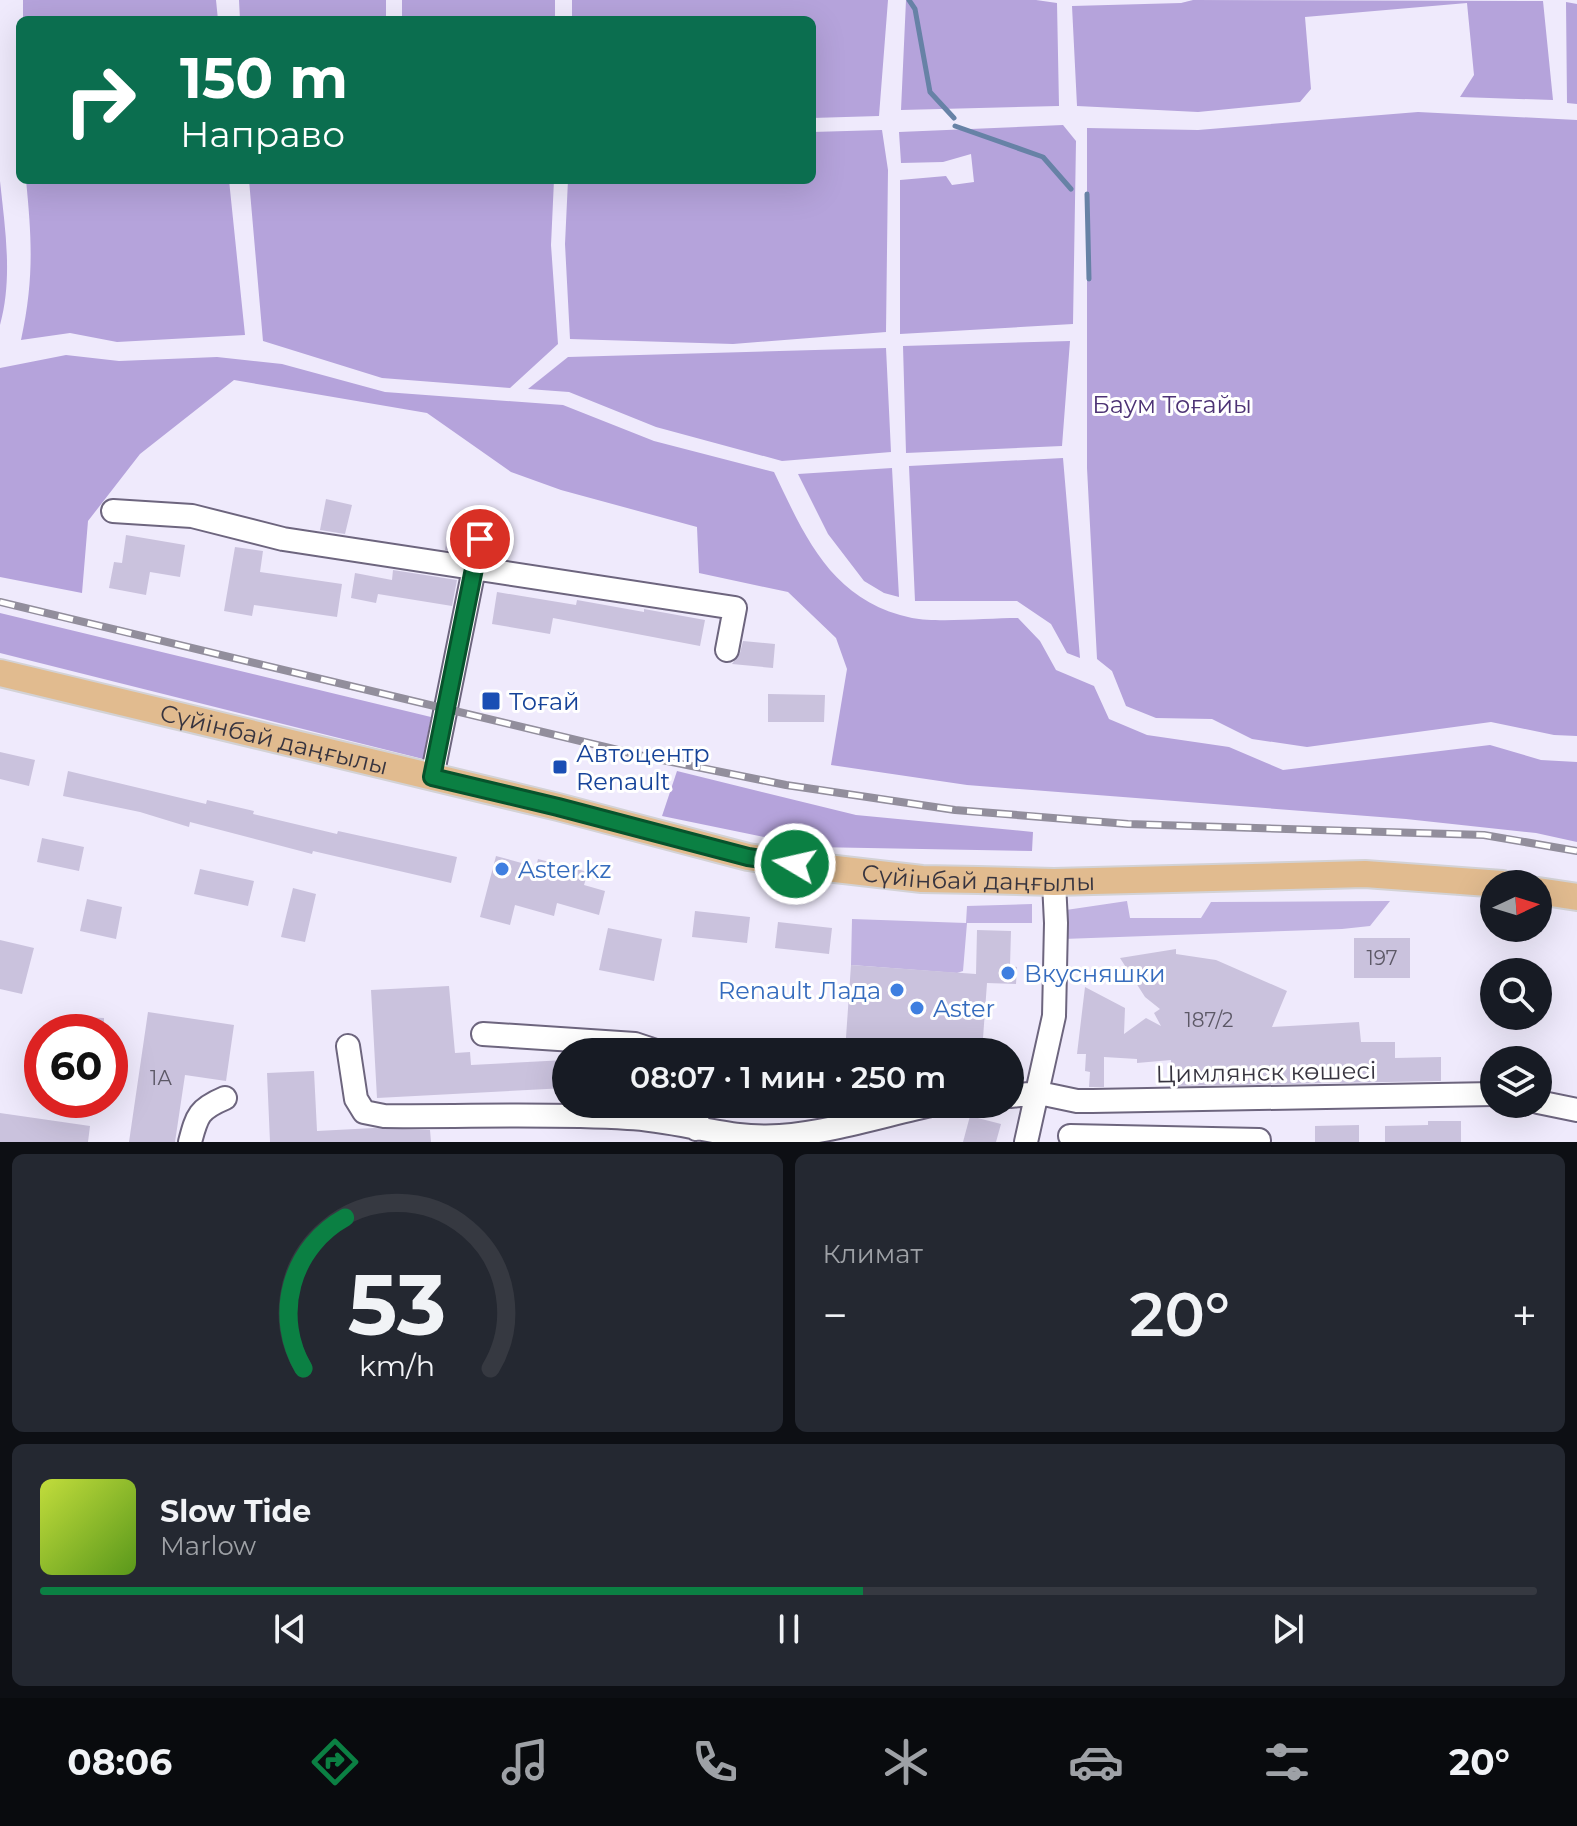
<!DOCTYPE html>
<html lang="ru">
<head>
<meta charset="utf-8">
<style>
  body { margin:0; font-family:Montserrat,sans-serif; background:#242831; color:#f1f3f6; height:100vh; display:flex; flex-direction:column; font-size:30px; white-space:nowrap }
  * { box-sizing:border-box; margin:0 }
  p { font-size:26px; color:#9ea1a6 }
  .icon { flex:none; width:44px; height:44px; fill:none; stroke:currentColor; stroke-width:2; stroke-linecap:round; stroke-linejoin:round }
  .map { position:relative; height:1142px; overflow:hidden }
  .sheet { display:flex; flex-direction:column; gap:12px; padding:12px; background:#0d0f14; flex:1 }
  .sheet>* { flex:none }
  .guide { position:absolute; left:16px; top:16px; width:800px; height:168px; border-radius:12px; box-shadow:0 8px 32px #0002; background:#0b6e4f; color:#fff; overflow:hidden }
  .needle { width:52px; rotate:86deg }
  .tools { position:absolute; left:1480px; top:870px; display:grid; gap:16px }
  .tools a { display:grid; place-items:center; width:72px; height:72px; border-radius:50%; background:#171b24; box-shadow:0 8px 32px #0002; font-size:40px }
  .speed { position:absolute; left:24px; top:1014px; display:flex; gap:16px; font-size:40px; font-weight:700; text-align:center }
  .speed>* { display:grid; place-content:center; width:104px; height:104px; border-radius:50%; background:#171b24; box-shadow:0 8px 32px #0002; line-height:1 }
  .speed .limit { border:12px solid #d22; background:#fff; color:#111 }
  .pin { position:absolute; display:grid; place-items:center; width:68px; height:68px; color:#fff; margin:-34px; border:4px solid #fff; border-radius:50%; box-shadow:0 2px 8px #0007 }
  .me { position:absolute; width:88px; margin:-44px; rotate:279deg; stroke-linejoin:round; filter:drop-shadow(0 0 6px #0008) }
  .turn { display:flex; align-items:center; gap:28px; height:168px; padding:0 32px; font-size:36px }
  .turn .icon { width:104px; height:104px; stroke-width:2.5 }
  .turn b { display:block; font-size:56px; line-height:68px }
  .big { font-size:60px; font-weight:600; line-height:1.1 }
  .sheet .widget { flex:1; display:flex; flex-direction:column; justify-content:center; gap:12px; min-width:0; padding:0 28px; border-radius:12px; background:#242831 }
  .sheet .dial { align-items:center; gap:0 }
  .dial svg { height:208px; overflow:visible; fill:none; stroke:#363941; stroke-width:7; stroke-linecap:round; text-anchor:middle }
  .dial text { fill:#f1f3f6; stroke:none }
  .song { display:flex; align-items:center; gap:24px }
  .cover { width:96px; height:96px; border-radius:12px; background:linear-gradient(135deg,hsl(70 70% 55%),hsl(90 70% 35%)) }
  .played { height:8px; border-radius:4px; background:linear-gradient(90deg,#0b8043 55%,#363941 55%) }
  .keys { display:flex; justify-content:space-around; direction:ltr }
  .heat { display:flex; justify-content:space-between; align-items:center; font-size:44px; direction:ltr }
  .sheet .tiles { flex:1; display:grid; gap:12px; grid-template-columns:1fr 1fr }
  .widget:last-child { grid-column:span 2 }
  .trip { position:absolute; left:552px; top:1038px; width:472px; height:80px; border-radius:40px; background:#171b24; box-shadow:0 8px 32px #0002; font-weight:600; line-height:80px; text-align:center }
  .tab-bar { display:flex; height:128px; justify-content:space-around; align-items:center; background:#090b0e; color:#9ea1a6 }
  .tab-bar .icon { width:56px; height:56px }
  .tab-bar .on { color:#0b8043 }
  .tab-bar b { font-size:36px; color:#f1f3f6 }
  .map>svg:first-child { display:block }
  .green { fill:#c1b3e1 }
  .forest { fill:#b5a3db }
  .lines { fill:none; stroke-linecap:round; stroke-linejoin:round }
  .stream { stroke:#6782a6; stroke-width:5 }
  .building { fill:#cac2dd }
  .minor-casing { stroke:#6d657e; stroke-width:26 }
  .major-casing { stroke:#d3d2d5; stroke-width:30 }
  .minor { stroke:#fff; stroke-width:22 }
  .major { stroke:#e1bb8f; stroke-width:26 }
  .rail-casing { stroke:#928e9c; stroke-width:8 }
  .rail { stroke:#fff; stroke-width:5; stroke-dasharray:15; stroke-linecap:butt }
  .route-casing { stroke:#07532c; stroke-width:20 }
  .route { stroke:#0b8043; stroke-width:14 }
  .transit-dot { fill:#1a4fb4; stroke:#fff; stroke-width:3 }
  .shop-dot { fill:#3f7fe0; stroke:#fff; stroke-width:3 }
  .labels { text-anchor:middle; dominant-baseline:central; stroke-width:6; stroke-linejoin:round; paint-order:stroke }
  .number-label { font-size:20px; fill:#5c5866 }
  .park-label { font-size:24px; fill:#4d3375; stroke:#fff }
  .transit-label { font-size:24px; fill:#164399; stroke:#fff; text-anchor:start }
  .street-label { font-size:24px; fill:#37343f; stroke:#fff }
  .shop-label { font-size:24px; fill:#366cbe; stroke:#fff; text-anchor:start }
</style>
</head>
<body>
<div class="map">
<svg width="1577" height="1142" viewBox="0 0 1577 1142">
  <rect width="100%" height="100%" fill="#efeafc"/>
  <path class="green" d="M1127 901 1130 918H1201L1211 902 1390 901 1370 926 1342 929 1063 939 1066 910Z
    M1032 904V923H967L963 971 957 973 851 965 852 919 966 923 967 906Z"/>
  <path class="forest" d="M23 0H216L218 20H23Z
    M239 0H386V20H240Z
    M402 0H555V20H402Z
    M572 0H888L879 116 812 118V20H572Z
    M906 0H1036L1057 3 1059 106 901 110Z
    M1193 0 1543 1 1553 100 1460 97 1474 75 1467 3 1305 17 1311 89 1300 102 1198 112 1077 106 1072 6 1181 3Z
    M1566 2 1577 4V104L1567 103Z
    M1418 112 1577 120V736L1554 735 1491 722 1307 747 1252 739 1212 719 1156 718 1126 706 1112 671 1097 659 1087 468V128L1198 130Z
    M1063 125 1076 141 1073 324 900 334V180L946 176 952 185 974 182 971 154 943 162 901 163 899 132Z
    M882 130 888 170 886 332 733 344 570 339 565 244 568 180H812V132Z
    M26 180H229L245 335 117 342 70 333 21 340C34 280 32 240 26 180Z
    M249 180H554L551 245 558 344 510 388 382 378 263 341Z
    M0 181C5 229 13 277 0 325Z
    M1070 341 1062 446 906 453 903 346Z
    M886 348 891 452 782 461 656 427 569 392 528 389 568 357Z
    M66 355 119 361 217 357 282 364 385 392 563 405 654 441 774 472C806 539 832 601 912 618 938 623 989 618 1018 618L1040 641 1056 670 1094 686 1109 719 1147 735 1229 747 1283 770 1490 745 1541 760 1577 762V842L1536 833 1406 819 967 785 831 765 847 669 836 638 788 592 699 573 697 527 561 490 511 472 427 413 234 380 140 454 88 521 82 593 0 577V368Z
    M1063 458 1080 658 1067 653 1051 624 1017 601H915L909 466Z
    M892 468 899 597 884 593 864 581 828 534 798 474Z
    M0 613 431 717 423 759 0 653Z
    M677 771 856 815 1033 832 1032 851 813 847 662 816Z"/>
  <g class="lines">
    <path class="stream" d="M909 0 915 9 930 92 954 118
      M955 126 1043 157 1071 189
      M1087 194 1089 279"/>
  </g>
  <path class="building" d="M326 499 352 505 345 534 320 530Z
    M449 525 471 529 466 536 463 552 445 550Z
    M126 535 185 545 180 577 150 572 146 595 109 588 114 562 122 563Z
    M235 547 263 551 260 572 342 584 337 617 254 605 252 616 224 611Z
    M393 570 457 580 452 606 378 594 376 603 351 598 355 573 392 580Z
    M497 592 576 605 577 600 644 612V609L705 620 700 646 553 618 550 634 492 624Z
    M743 641 775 644 773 668 732 664 740 653Z
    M768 694 825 695 824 722H768Z
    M0 752 35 760 29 786 0 779Z
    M68 771 206 804 207 800 254 811 253 814 337 834 338 831 457 857 451 883 313 851 312 854 190 822 189 827 140 812 63 796Z
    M42 838 84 847 79 871 37 862Z
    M496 856 536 867 538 859 588 872 584 885 605 891 599 915 557 903 554 916 515 905 510 925 480 917Z
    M200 869 254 881 248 906 194 894Z
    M293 888 316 894 305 942 281 937Z
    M87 899 122 907 116 939 80 931Z
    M695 911 750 917 747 943 692 937Z
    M778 922 832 928 829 954 775 948Z
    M608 928 662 939 654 981 599 970Z
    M977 930 1011 931 1010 966 1017 967 1016 984 987 983 982 1052H845L851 965 976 974Z
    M1354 938H1410V978H1354Z
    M0 940 34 948 22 994 0 989Z
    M1176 949V954L1216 960 1287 991 1272 1027 1359 1022 1361 1042H1395V1058L1441 1057V1081L1172 1086 1171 1060 1137 1063V1059L1104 1057V1087H1089L1090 1072 1085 1071 1086 1054H1077L1085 987 1125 1008 1124 1034 1146 1018 1161 1026 1154 1013 1160 1009 1145 997 1120 958Z
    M449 986 455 1053 470 1052 471 1065 566 1060V1088L377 1098 371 990Z
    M148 1012 234 1025 226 1081 185 1075 175 1142H129Z
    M81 1017 104 1018V1032H81Z
    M314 1071 317 1131 374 1128 430 1130 431 1142H270L267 1073Z
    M0 1113 90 1126 88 1142H0Z
    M970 1116 1001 1124 996 1142H963Z
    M1428 1121H1461V1142H1385V1126L1428 1125Z
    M1359 1125V1142H1315V1126Z"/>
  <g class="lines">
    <defs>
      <path id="minor" d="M113 511 192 516 283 539 735 608 727 650
        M432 777 480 539
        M483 1034 635 1044 659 1052
        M348 1046 356 1099 364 1112 384 1116C465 1117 547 1113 628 1118 680 1120 727 1140 780 1136 832 1132 884 1115 935 1104
        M1010 1096 1039 1093 1077 1101H1092L1494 1094
        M1538 1102 1577 1110
        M696 1129 699 1104
        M1070 1136 1259 1140
        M190 1142C197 1115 199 1109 225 1098
        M1026 1142 1054 1016 1056 923 1054 882"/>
      <g id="major">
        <path id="s1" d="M0 673 558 807 748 857 818 867 922 879 978 880 1054 882 1365 874 1502 884"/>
        <path d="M1538 891 1577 897"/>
      </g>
    </defs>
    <use href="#minor" class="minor-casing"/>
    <use href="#major" class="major-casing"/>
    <use href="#minor" class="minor"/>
    <use href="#major" class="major"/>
    <defs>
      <path id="rail" d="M0 602 647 757 786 785 955 810 1128 824 1484 835 1577 851"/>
    </defs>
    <use href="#rail" class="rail-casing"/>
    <use href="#rail" class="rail"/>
  </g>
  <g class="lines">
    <defs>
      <path id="route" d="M480 539 432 777 558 807 748 857 795 864"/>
    </defs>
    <use href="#route" class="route-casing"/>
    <use href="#route" class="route"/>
  </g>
  <g class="transit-dot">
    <rect x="481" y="691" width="20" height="20" rx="4"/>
    <rect x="552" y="759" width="16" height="16" rx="4"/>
  </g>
  <g class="shop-dot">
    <circle cx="502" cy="869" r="8"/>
    <circle cx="1008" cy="973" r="8"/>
    <circle cx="897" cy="990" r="8"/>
    <circle cx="917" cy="1008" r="8"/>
  </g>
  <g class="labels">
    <g class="number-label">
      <text x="1382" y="958">197</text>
      <text x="1209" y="1020">187/2</text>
      <text x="161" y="1078">1А</text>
    </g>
    <g class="park-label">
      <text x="1172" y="404">Баум Тоғайы</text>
    </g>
    <g class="transit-label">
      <text x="509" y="701">Тоғай</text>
      <text x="576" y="753">Автоцентр<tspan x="576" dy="28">Renault</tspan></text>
    </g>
    <g class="street-label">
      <text stroke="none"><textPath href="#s1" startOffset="282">Сүйінбай даңғылы</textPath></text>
      <text stroke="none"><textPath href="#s1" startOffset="1002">Сүйінбай даңғылы</textPath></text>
      <text transform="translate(1266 1072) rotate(-1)">Цимлянск көшесі</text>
    </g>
    <g class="shop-label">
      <text x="518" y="869">Aster.kz</text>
      <text x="1024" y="973">Вкусняшки</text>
      <text x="881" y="990" text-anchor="end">Renault Лада</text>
      <text x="933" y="1008">Aster</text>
    </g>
  </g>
</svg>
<div class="tools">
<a><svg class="needle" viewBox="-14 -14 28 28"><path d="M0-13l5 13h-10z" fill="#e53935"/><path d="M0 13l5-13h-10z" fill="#9ea1a6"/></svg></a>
<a><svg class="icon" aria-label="search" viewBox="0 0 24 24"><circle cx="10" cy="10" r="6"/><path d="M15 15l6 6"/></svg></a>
<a><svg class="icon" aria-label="layers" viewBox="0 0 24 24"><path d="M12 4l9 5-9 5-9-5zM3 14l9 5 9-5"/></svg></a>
</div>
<div class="speed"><div class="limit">60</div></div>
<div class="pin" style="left:480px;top:539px;background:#d93025"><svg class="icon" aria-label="arrive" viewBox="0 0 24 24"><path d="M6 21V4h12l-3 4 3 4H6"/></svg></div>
<svg class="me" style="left:795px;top:864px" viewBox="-20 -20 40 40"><circle r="17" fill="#0b8043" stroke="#fff" stroke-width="3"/><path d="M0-11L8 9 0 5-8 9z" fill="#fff"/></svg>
<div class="trip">08:07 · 1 мин · 250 m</div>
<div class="guide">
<div class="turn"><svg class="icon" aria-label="right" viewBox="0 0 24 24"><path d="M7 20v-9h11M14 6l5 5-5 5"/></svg><div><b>150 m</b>Направо</div></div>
</div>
</div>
<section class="sheet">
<div class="tiles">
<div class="widget dial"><svg viewBox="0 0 100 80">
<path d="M14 69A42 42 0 1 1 86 69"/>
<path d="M14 69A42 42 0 0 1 30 11" stroke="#0b8043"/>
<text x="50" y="56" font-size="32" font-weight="700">53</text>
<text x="50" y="72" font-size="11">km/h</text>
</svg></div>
<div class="widget"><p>Климат</p>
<div class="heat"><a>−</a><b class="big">20°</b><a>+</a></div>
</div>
<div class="widget">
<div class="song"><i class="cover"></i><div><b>Slow Tide</b><p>Marlow</p></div></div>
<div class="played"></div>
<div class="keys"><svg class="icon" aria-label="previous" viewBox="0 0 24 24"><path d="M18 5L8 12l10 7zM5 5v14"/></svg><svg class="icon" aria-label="pause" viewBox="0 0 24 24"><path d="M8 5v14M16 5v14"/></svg><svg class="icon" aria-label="next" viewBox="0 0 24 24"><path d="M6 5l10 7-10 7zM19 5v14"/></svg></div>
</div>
</div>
</section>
<nav class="tab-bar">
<b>08:06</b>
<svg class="icon on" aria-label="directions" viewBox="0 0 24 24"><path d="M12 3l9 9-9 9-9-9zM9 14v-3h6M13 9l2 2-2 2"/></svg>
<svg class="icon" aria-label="music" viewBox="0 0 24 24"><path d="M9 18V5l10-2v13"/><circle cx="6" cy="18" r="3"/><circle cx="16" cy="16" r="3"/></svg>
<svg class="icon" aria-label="phone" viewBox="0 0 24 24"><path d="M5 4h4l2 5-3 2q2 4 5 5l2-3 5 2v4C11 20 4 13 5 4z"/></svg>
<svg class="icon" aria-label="climate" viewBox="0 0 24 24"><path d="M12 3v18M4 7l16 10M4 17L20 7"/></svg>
<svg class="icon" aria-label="car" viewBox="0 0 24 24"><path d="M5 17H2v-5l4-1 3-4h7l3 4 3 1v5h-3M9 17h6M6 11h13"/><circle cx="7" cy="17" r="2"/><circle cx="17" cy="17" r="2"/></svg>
<svg class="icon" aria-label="filters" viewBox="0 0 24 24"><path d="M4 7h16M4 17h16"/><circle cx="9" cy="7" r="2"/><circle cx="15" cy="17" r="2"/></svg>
<b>20°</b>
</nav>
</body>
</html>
